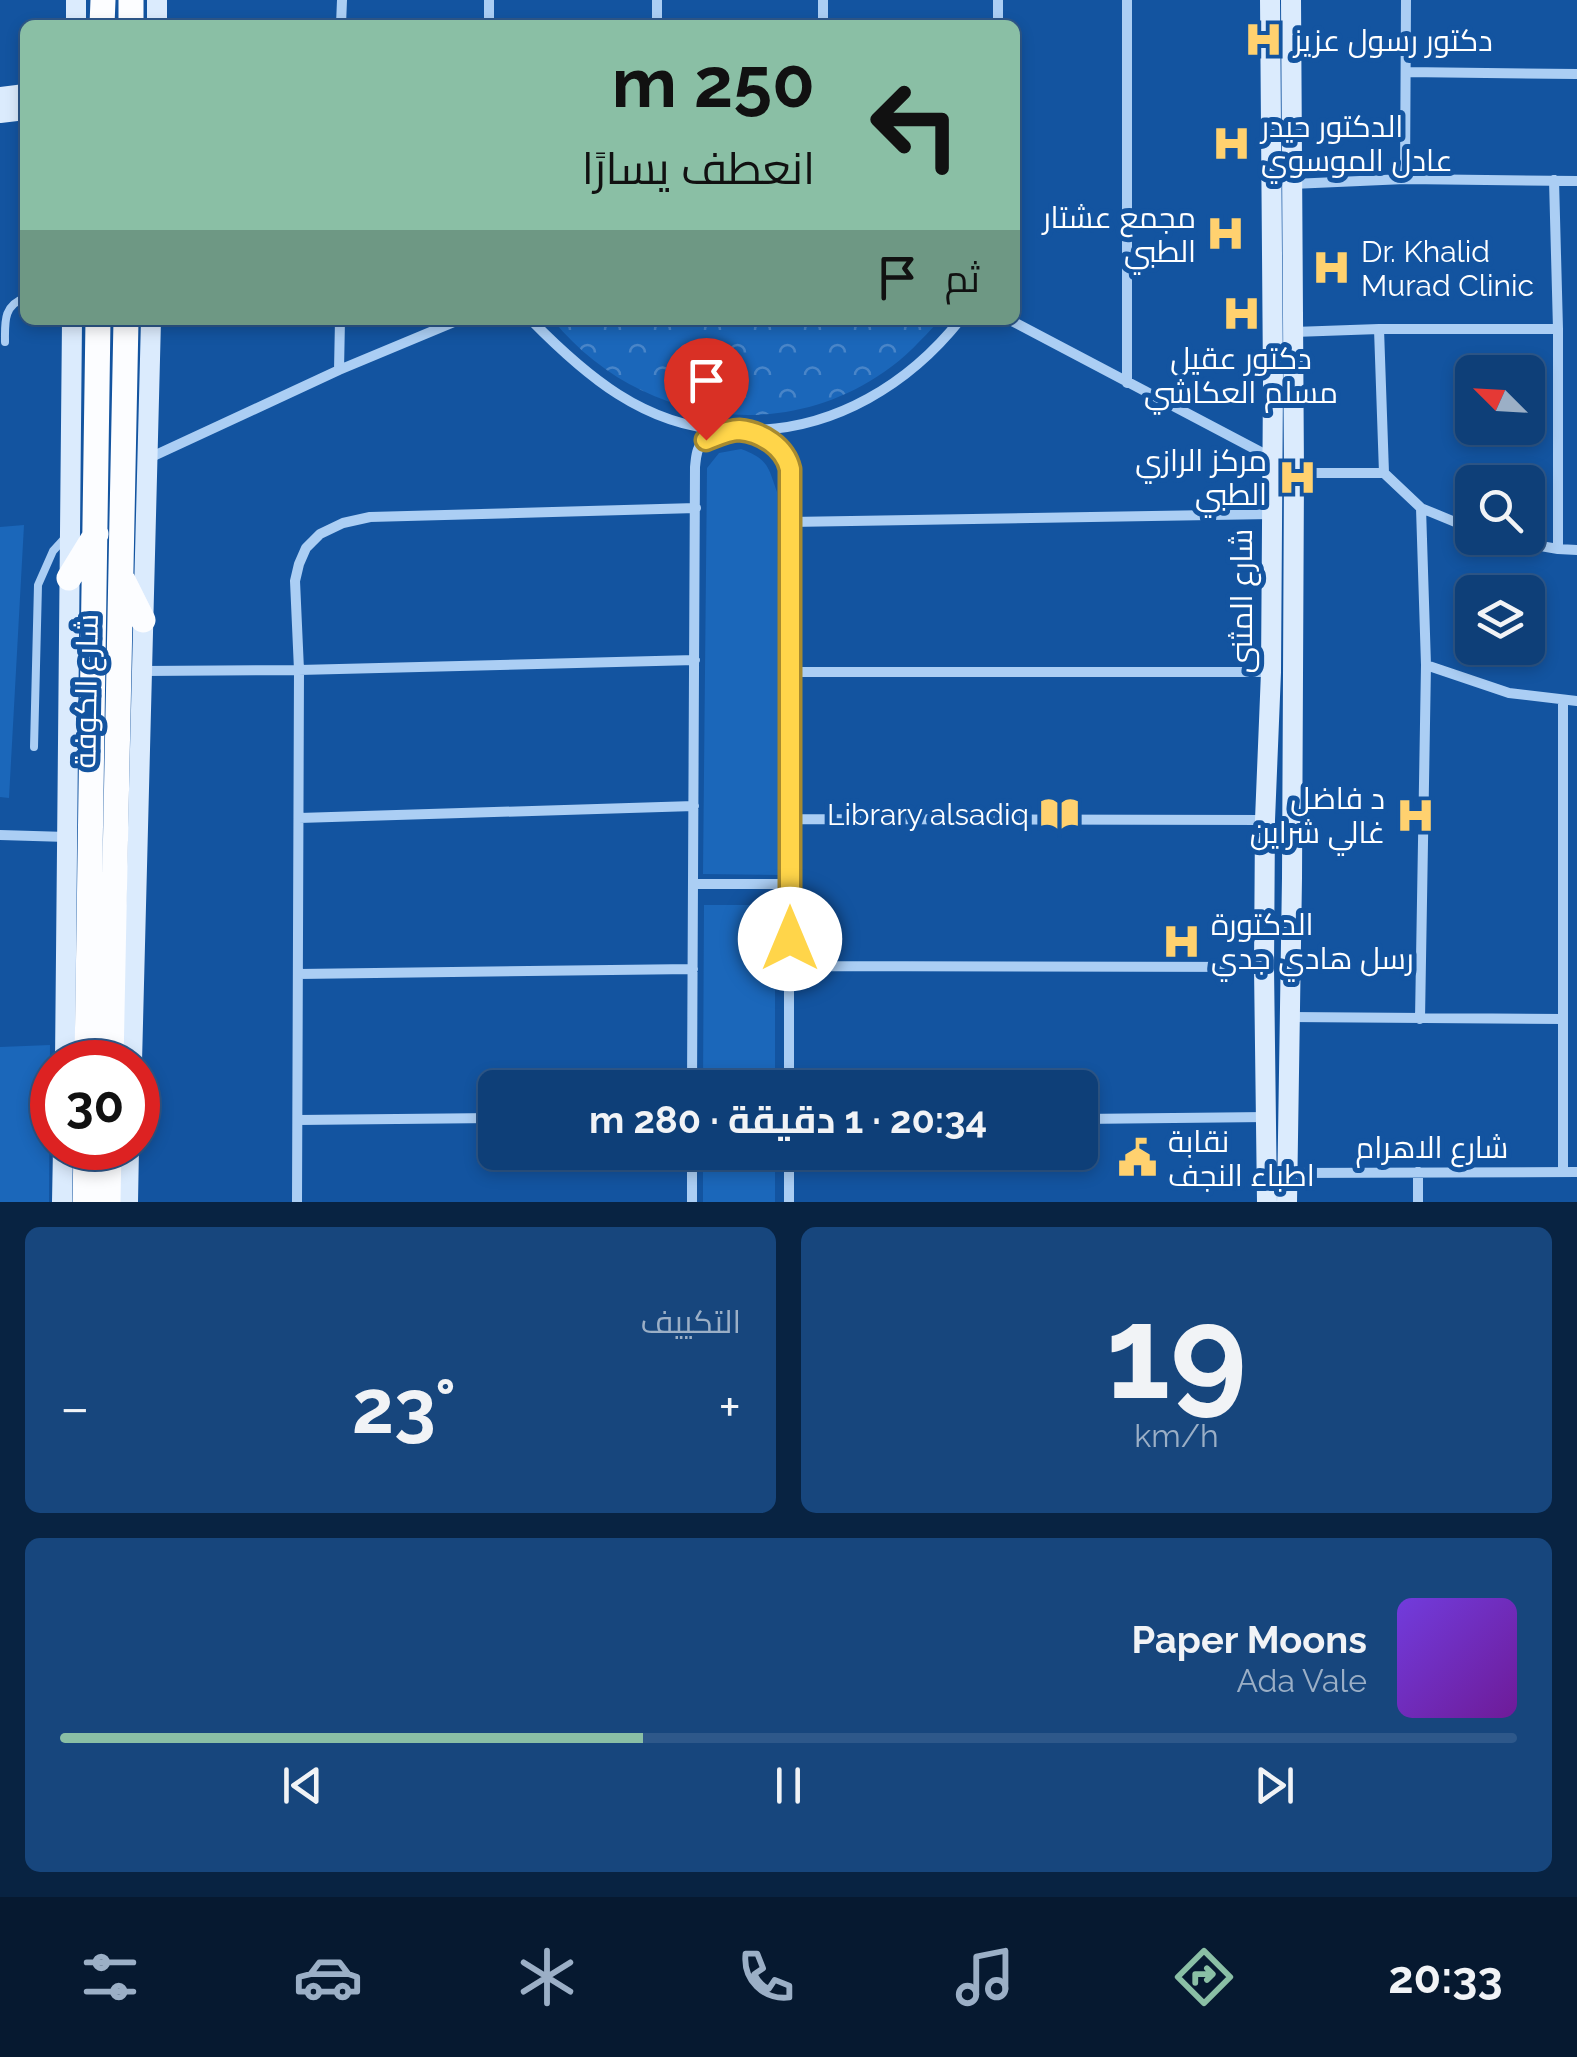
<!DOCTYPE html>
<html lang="ar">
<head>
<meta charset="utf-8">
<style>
  body { margin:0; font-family:Raleway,Cairo,sans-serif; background:#17467d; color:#f1f3f6; direction:rtl; height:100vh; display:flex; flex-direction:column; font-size:38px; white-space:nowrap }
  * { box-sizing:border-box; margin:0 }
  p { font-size:32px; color:#9bafc6 }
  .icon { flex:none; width:55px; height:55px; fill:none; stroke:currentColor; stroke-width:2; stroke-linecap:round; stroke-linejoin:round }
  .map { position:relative; height:1202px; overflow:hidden; direction:ltr }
  .sheet { display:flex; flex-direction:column; gap:25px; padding:25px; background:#082342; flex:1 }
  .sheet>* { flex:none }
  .top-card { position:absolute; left:20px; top:20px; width:1000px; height:305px; border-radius:15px; box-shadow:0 5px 15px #0003,0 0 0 2px #2e588a; direction:rtl; background:#8abfa5; color:#111; overflow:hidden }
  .needle { width:65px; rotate:294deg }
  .buttons { position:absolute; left:1455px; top:355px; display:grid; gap:20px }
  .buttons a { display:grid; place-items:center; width:90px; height:90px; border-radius:15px; background:#0e3f78; box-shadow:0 5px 15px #0003,0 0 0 2px #2e588a; font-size:50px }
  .speed { position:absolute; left:30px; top:1040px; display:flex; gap:20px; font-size:50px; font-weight:700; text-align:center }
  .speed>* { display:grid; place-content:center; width:130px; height:130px; border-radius:50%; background:#0e3f78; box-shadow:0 5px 15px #0003,0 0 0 2px #2e588a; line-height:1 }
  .speed .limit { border:15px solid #d22; background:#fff; color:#111 }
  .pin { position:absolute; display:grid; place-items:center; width:85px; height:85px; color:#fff; margin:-102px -42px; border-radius:50% 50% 50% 0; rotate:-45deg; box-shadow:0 0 10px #0007 }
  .pin .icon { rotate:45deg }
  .me { position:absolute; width:110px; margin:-55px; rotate:0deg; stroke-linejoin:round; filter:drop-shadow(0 0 8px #0008) }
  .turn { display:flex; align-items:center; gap:35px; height:210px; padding:0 40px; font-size:45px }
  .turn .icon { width:130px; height:130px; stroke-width:2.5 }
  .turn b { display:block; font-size:70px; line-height:85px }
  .then { display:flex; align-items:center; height:95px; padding:0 40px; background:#0003; gap:20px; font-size:38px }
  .big { font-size:75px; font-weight:700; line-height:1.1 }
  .sheet .tile { flex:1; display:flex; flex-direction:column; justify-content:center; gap:15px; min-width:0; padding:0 35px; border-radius:15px; background:#17467d }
  .sheet .dial { align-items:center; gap:0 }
  .dial b { font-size:130px; line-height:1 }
  .song { display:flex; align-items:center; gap:30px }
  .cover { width:120px; height:120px; border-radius:15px; background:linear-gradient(135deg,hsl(260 70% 55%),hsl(280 70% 35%)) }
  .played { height:10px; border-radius:5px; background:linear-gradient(90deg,#8abfa5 40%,#2e588a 40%) }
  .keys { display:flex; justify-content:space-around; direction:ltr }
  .heat { display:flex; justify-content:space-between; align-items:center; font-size:55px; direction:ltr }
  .sheet .tiles { flex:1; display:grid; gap:25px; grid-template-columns:1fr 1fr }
  .tile:last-child { grid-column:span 2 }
  .trip { position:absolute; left:478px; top:1070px; width:620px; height:100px; border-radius:15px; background:#0e3f78; box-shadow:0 5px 15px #0003,0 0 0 2px #2e588a; font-weight:700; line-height:100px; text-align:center; direction:rtl }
  .menu { display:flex; height:160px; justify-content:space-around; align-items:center; background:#061930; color:#9bafc6 }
  .menu .icon { width:70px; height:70px }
  .menu .selected { color:#8abfa5 }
  .menu b { font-size:45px; color:#f1f3f6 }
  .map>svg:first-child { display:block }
  .grass { fill:#1b67ba }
  .park { fill:url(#park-crowns) }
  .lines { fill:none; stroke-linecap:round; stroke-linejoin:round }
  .service { stroke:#abcef4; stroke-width:8 }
  .minor { stroke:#abcef4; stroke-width:10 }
  .secondary { stroke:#dbebfd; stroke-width:20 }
  .trunk { stroke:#fcfdff; stroke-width:25 }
  .route-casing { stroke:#a68a30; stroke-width:25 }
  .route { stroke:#ffd54a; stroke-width:18 }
  .labels { text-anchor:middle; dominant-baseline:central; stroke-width:10; stroke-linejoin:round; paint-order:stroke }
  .poi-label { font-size:30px; fill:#fff; stroke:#1354a0; text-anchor:start }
  .street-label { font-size:30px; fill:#fff; stroke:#1354a0 }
</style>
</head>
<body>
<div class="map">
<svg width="1577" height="1202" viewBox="0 0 1577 1202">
  <defs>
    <pattern id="park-crowns" width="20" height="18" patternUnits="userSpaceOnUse" patternTransform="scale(2.5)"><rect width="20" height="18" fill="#1b67ba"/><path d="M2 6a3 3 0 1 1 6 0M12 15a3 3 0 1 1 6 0" fill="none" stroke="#4985c8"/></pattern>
  </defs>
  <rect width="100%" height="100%" fill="#1354a0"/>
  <path class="grass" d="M741 449C768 459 768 466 777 492L781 875 703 874 707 468 719 453Z
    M24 525 9 798 0 797V527Z
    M704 905H775V1087H703Z
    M50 1045 49 1202H0V1047Z
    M703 1153H775V1202H703Z"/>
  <path class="park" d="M553 320H940C922 339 905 358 884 372 776 447 634 420 553 320Z"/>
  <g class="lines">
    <path class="service" d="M5 342C5 323 3 305 25 298
      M34 747 38 585 53 551 64 539"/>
    <path class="minor" d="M657 0V25
      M823 0V25
      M998 0V25
      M1127 0V383
      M341 25 342 0
      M489 25V0
      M1406 72 1577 74
      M1405 179 1406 0
      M1554 180 1558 329V549
      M1292 184 1405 179 1577 181
      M531 320C585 375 644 426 725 430
      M1010 320 1272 458
      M1379 329 1384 473 1421 508 1472 529
      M1294 332 1379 329H1558
      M339 370 340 320
      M752 430C835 429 909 384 960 320
      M147 459 339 370 459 320
      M1295 473H1384
      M790 522 1272 514
      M1494 538 1558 549 1577 550
      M1426 665 1509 693 1577 701
      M142 671 299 670 695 660
      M790 672H1271
      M299 818 694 806
      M790 819 1265 820
      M0 835 67 837
      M693 884H790
      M790 966 1264 967
      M298 974 693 969
      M1290 1017 1563 1019
      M1420 1019 1426 665 1421 508
      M692 1088 695 467C696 459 696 449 702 443 705 440 712 438 716 436 745 426 783 437 789 469V1088
      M1080 1119 1267 1117
      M298 1120 495 1118
      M1418 1172V1202
      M1563 1172V701
      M1288 1173 1577 1172
      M297 1202 299 670 295 581 299 564 306 548 320 534 343 523 370 517 696 508
      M692 1202V1152
      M789 1202V1152"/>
    <path class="secondary" d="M76 25V0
      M157 25V0
      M0 97 25 94
      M0 113 25 110
      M65 1062 72 320
      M132 1062 151 320
      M62 1202 63 1148
      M128 1202 129 1148
      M1267 1202 1264 967 1265 820 1271 672 1273 381 1270 0
      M1287 1202 1292 878 1294 473 1291 0"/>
    <path class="trunk" d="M102 25 103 0
      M131 25V0
      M69 578 96 534
      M123 580 143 620
      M87 1062 98 320
      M111 1062 126 320
      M85 1202 86 1148
      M108 1202 109 1148"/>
  </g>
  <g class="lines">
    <defs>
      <path id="route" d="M706 440C716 436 728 430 739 430 762 432 785 447 790 469V939"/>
    </defs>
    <use href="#route" class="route-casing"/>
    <use href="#route" class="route"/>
  </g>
  <defs>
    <symbol id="hospital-bare" viewBox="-9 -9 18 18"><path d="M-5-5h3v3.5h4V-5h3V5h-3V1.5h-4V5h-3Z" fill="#ffd16f" stroke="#1354a0" stroke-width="2.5" paint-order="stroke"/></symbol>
    <symbol id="library-bare" viewBox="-9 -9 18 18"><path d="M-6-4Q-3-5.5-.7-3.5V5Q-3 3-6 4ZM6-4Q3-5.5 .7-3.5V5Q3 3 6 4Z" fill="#ffd16f" stroke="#1354a0" stroke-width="2.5" paint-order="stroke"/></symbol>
    <symbol id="civic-bare" viewBox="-9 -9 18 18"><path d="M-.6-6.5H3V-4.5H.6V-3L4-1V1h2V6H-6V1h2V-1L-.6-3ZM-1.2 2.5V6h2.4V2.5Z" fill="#ffd16f" stroke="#1354a0" stroke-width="2.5" paint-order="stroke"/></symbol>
  </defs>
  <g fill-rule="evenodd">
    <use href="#hospital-bare" x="1236" y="12" width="55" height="55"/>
    <use href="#hospital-bare" x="1204" y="116" width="55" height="55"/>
    <use href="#hospital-bare" x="1198" y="206" width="55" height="55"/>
    <use href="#hospital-bare" x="1304" y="240" width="55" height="55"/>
    <use href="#hospital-bare" x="1214" y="286" width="55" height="55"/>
    <use href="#hospital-bare" x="1270" y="450" width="55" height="55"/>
    <use href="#library-bare" x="1032" y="786" width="55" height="55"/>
    <use href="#hospital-bare" x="1388" y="788" width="55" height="55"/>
    <use href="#hospital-bare" x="1154" y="914" width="55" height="55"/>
    <use href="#civic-bare" x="1110" y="1130" width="55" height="55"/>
  </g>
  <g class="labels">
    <g class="poi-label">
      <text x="1294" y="40">دكتور رسول عزيز</text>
      <text x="1261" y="126">الدكتور حيدر<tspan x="1261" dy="34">عادل الموسوي</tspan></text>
      <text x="1196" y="217" text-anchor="end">مجمع عشتار<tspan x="1196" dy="34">الطبي</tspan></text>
      <text x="1361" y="251">Dr. Khalid<tspan x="1361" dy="34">Murad Clinic</tspan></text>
      <text x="1241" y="358" text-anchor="middle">دكتور عقيل<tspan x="1241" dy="34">مسلم العكاشي</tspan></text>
      <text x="1267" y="460" text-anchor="end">مركز الرازي<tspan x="1267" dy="34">الطبي</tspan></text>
      <text x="1385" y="798" text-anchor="end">د فاضل<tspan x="1385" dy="34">غالي شراين</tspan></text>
      <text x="1029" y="814" text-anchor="end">Library alsadiq</text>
      <text x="1211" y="924">الدكتورة<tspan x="1211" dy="34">رسل هادي جدي</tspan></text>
      <text x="1168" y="1141">نقابة<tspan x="1168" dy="34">اطباء النجف</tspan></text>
    </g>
    <g class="street-label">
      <text transform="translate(1241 601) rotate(-90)">شارع المثنى</text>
      <text transform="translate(86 691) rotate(-89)">شارع الكوفة</text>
      <text x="1432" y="1147">شارع الاهرام</text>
    </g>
  </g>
</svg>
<div class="buttons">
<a><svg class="needle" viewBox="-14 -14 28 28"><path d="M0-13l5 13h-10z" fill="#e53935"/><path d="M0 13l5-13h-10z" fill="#9bafc6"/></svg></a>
<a><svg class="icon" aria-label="search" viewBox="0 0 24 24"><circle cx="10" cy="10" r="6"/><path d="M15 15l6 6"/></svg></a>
<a><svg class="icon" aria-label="layers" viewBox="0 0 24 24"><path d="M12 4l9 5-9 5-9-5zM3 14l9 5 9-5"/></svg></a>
</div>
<div class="speed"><div class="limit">30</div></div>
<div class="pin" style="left:706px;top:440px;background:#d93025"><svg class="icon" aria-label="arrive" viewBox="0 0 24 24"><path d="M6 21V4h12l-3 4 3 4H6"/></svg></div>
<svg class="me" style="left:790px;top:939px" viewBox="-20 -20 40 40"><circle r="19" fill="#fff"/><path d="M0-13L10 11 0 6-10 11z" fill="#ffd54a"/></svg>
<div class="trip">20:34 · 1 دقيقة · 280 m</div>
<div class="top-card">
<div class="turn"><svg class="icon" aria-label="left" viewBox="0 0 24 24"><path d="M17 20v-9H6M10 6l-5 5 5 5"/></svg><div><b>250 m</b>انعطف يسارًا</div></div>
<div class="then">ثم<svg class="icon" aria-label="arrive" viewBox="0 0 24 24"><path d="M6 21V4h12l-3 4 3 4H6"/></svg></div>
</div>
</div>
<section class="sheet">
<div class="tiles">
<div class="tile dial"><b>19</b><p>km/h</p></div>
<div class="tile"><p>التكييف</p>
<div class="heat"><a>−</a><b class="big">23°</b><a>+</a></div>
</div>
<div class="tile">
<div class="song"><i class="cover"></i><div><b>Paper Moons</b><p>Ada Vale</p></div></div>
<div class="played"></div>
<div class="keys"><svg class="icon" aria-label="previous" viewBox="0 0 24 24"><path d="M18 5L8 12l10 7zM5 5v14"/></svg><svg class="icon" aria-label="pause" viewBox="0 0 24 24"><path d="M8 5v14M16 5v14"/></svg><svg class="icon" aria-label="next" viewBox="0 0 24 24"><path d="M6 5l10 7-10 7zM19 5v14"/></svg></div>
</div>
</div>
</section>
<nav class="menu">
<b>20:33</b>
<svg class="icon selected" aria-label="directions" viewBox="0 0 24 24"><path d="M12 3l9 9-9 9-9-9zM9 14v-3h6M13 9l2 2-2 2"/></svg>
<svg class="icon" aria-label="music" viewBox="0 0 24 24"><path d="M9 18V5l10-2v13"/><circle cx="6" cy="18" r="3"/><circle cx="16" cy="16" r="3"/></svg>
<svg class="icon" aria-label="phone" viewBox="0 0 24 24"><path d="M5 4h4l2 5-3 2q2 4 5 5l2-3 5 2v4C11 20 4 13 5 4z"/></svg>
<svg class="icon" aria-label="climate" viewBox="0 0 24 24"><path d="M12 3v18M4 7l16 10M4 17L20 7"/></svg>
<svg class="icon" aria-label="car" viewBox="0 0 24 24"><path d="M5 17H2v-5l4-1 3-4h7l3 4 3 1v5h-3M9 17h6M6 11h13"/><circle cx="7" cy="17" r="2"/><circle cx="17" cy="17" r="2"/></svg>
<svg class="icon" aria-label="filters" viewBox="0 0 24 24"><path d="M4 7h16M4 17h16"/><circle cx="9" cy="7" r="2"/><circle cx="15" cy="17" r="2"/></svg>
</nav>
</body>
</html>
